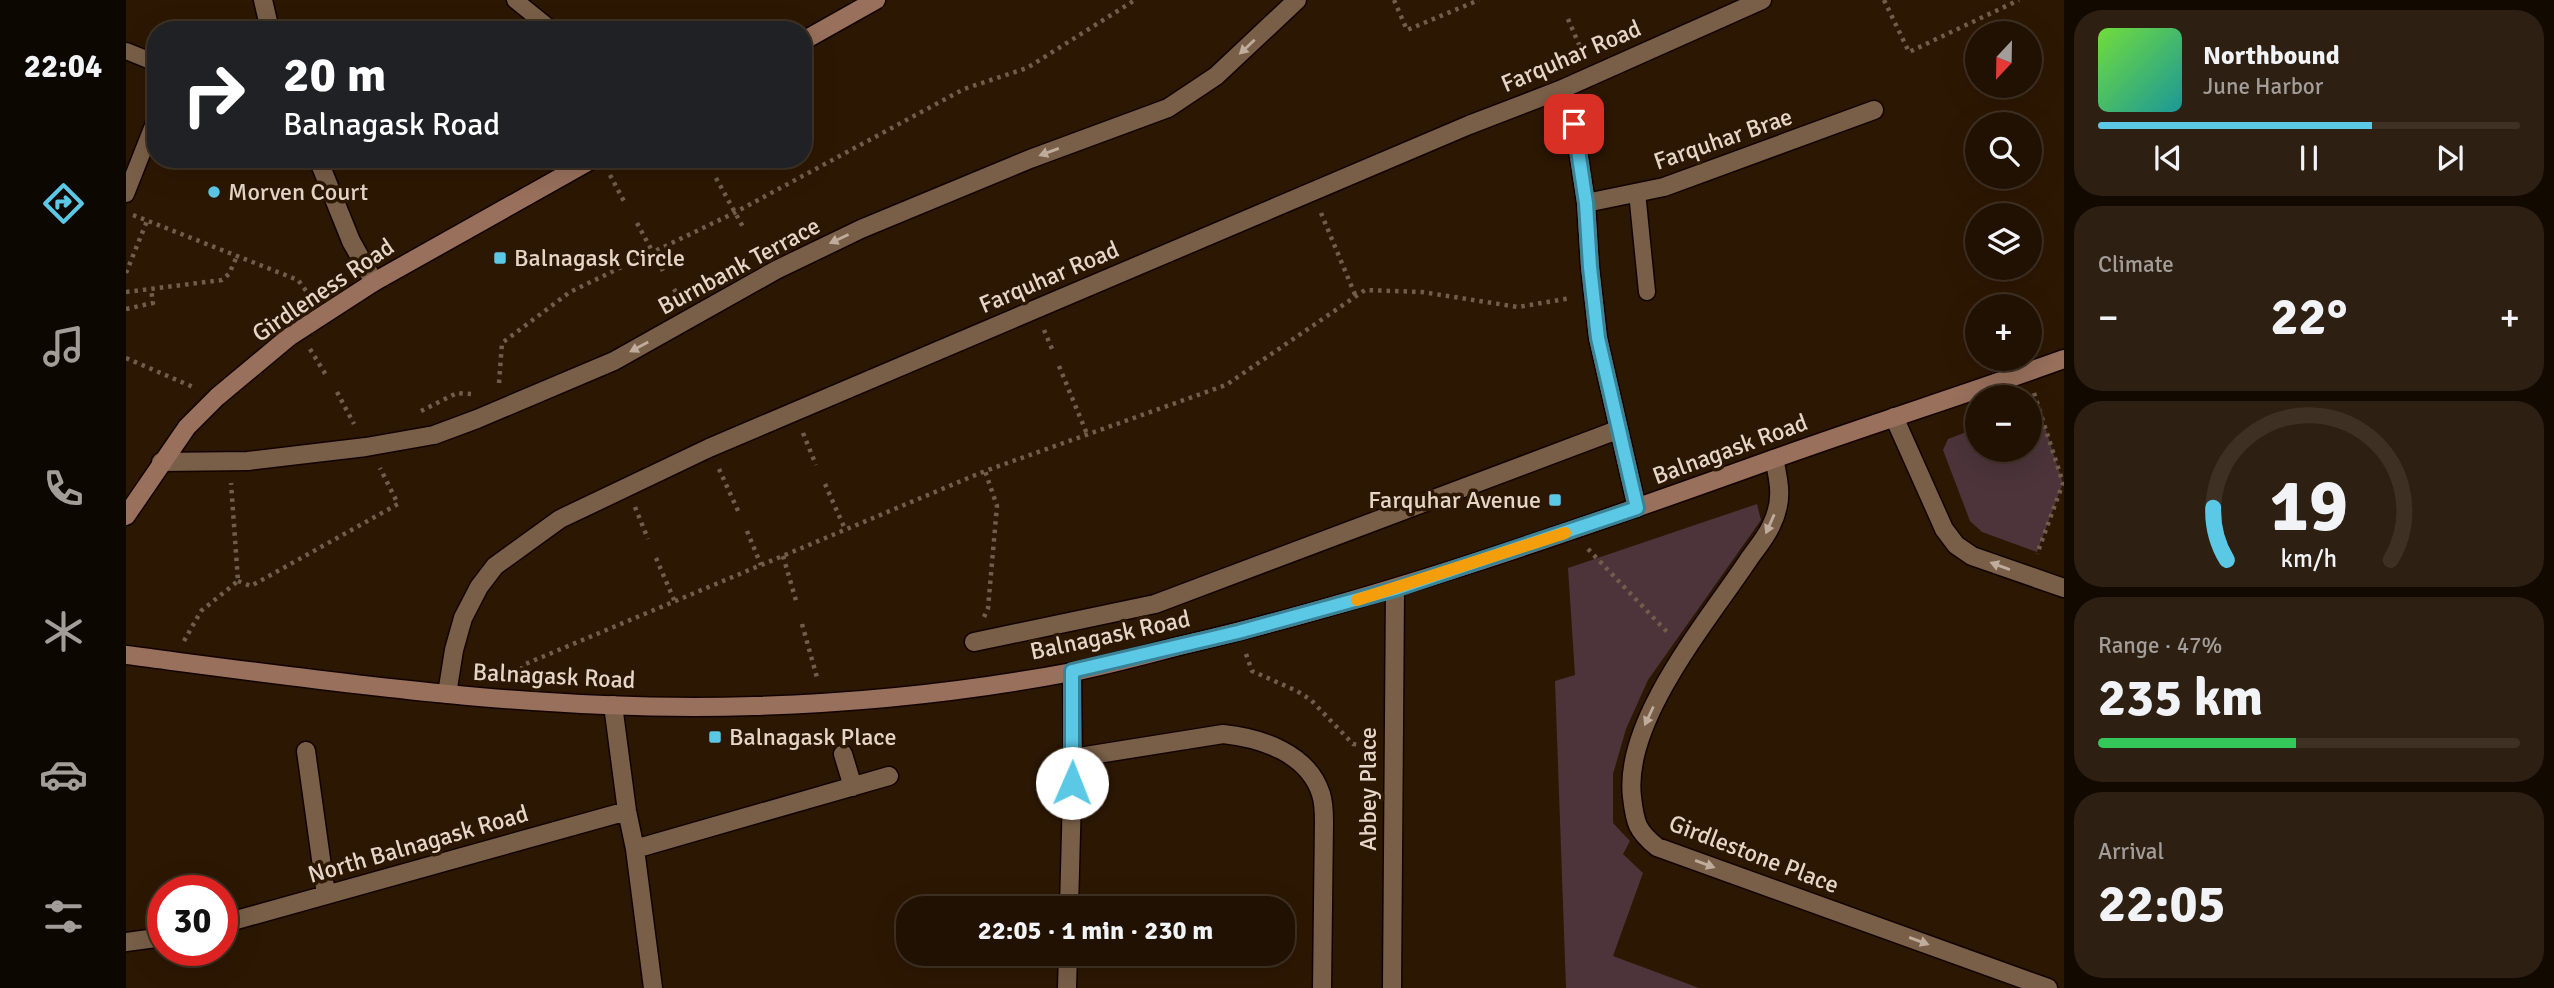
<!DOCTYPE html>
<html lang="en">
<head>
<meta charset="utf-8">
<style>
  body { margin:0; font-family:Signika,sans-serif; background:#2d1f11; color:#f1f3f6; height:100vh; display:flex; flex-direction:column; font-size:26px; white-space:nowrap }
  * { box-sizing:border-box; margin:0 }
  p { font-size:23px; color:#a29d99 }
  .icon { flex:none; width:38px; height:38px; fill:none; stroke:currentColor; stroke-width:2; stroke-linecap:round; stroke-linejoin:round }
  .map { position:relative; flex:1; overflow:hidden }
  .details { display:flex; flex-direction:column; gap:10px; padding:10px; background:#120901; width:490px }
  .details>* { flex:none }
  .hud { position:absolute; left:21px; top:21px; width:665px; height:147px; border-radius:28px; box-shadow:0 7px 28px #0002,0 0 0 2px #3e3124; background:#202124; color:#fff; overflow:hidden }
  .needle { width:46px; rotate:202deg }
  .fabs { position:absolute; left:1839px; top:21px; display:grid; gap:14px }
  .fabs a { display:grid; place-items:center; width:77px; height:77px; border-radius:50%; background:#211102; box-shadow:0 7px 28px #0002,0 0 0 2px #3e3124; font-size:35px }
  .speed { position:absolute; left:21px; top:875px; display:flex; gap:14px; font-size:35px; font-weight:700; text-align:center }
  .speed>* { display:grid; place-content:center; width:91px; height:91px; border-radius:50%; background:#211102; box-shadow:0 7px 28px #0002,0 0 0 2px #3e3124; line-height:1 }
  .speed .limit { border:10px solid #d22; background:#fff; color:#111 }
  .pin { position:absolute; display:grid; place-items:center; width:60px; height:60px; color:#fff; margin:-30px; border-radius:14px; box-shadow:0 4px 10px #0006 }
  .me { position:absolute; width:77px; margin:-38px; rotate:1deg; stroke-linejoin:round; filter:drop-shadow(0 0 5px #0008) }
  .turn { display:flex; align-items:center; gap:24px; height:147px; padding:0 21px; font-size:32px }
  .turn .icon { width:91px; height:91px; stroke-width:2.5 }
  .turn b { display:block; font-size:49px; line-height:60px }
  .big { font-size:52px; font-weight:800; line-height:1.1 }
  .details .tile { flex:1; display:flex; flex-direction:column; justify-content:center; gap:10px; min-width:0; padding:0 24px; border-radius:28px; background:#2d1f11 }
  .details .dial { align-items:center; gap:0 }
  .dial svg { height:182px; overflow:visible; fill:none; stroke:#3e3124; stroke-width:7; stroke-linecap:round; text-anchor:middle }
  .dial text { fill:#f1f3f6; stroke:none }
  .song { display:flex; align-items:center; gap:21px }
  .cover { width:84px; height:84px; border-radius:10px; background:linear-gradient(135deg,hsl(100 70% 55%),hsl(180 70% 35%)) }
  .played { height:7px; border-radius:4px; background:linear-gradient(90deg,#5bc8e6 65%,#3e3124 65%) }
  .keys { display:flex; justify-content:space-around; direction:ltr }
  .heat { display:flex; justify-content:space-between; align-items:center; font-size:38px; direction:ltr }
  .charge { height:10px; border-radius:5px; background:linear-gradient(90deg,#34c759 47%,#3e3124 0) }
  .trip { position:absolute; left:770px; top:896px; width:399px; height:70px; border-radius:28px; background:#211102; box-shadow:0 7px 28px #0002,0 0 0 2px #3e3124; font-weight:800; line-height:70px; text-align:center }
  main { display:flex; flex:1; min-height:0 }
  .dock { display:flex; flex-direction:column; width:126px; justify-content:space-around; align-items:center; background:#0d0701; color:#a29d99 }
  .dock .icon { width:49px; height:49px }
  .dock .selected { color:#5bc8e6 }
  .dock b { font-size:32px; color:#f1f3f6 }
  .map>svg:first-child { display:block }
  .green { fill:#4c343a }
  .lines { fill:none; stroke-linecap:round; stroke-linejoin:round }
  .lane-casing { stroke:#130300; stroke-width:19 }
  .street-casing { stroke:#130300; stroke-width:21 }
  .secondary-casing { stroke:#130300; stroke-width:21 }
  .path { stroke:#705d4b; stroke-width:4.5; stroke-dasharray:3.5 5; stroke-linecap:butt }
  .lane { stroke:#795f48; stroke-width:16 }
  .street { stroke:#795f48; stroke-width:18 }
  .secondary { stroke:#98705c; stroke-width:18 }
  .oneway { fill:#bfac9c }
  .route-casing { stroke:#3b8296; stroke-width:18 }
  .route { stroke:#5bc8e6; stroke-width:12 }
  .slow { stroke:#f59e0b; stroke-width:12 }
  .poi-dot { fill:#5bc8e6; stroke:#2c1702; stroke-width:2.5 }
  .labels { text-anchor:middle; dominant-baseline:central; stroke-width:7; stroke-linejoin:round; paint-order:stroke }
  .street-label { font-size:24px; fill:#e5d6c9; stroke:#2c1702 }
  .poi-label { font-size:24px; fill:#e5d6c9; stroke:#2c1702; text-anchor:start }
</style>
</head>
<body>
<main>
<nav class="dock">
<b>22:04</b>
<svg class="icon selected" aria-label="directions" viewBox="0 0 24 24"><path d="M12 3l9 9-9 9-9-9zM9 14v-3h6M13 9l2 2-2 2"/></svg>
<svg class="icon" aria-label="music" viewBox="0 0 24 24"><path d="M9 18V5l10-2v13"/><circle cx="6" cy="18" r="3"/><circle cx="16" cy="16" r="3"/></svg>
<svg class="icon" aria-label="phone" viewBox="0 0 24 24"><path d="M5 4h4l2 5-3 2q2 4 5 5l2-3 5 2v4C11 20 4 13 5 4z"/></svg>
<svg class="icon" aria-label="climate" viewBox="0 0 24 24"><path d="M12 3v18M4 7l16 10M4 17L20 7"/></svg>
<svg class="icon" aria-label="car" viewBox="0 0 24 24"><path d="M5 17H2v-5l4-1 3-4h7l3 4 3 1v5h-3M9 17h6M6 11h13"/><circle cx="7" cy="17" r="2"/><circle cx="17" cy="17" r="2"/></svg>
<svg class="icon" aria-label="filters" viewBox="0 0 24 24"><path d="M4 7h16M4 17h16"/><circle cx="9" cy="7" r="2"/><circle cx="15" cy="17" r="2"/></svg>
</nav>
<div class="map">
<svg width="1938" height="988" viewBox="0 0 1938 988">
  <rect width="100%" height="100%" fill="#2c1702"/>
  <path class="green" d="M1912 405 1937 483 1911 552 1856 532 1844 521 1817 450 1822 439 1851 428 1852 450H1904V408Z
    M1631 504 1635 520 1522 680 1500 729 1487 774V823L1504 841 1497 854 1517 873 1487 956 1573 988H1440L1429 681 1449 675 1442 568Z"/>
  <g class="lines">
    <defs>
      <path id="lane" d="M389 0 426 30
        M0 51 30 63
        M1511 192 1521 292
        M0 194 30 118"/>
      <path id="street" d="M137 0 144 30
        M1434 90 1448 124 1460 203 1464 267 1472 338 1511 508
        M192 159 225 241 248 282
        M1460 203 1538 187 1748 110
        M1768 417 1818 529 1830 545 1846 556 1938 588
        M1648 459C1654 484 1657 502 1645 526 1639 539 1629 550 1621 562 1580 623 1497 722 1506 797 1509 823 1511 831 1531 847L1922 988
        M35 462 122 461 240 447 308 435 351 419 488 361 650 270 735 229 904 159 1042 108 1090 76 1171 0
        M848 642 1029 604 1491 430
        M321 694 328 650 337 618 353 587 369 566 434 519 583 448 1343 125 1434 90 1636 0
        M487 705 501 811 509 849 527 988
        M180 751 200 895
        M717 754 727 787
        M947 758 1097 734C1135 738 1182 753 1195 794 1198 803 1198 813 1198 822L1196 988
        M509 849 763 776
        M943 908 947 758 946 672
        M96 924 501 811
        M0 942 37 937
        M941 988 942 954
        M1266 988 1269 589"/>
      <path id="secondary" d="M677 41 750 0
        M0 516 61 427 91 397 163 337 248 282 467 159
        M0 655C207 682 418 713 628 706 731 703 845 691 946 672 982 665 1018 655 1053 646 1255 599 1450 530 1645 460 1742 425 1841 394 1938 359"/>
    </defs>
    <use href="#lane" class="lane-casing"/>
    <use href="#street" class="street-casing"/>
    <use href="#secondary" class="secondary-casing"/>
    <path class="path" d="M1268 0 1281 30 1353 0
      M1758 0 1783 52 1893 0
      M1442 19 1458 56
      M484 175 500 205
      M590 178 617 227
      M1195 213 1230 297
      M7 215 172 280 184 296
      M511 223 538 273
      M628 245 634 255
      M0 273 21 221
      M548 289 554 299
      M0 292 96 280 103 274 111 256
      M0 309 27 303 25 289
      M918 330 926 349
      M184 349 200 375
      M0 358 67 387
      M933 366 961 434
      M373 383 376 343 444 292 608 213 838 89 901 68 1009 0
      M211 392 228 424
      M1908 393 1937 483 1911 554
      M295 411 331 393 345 394
      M677 433 690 465
      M593 469 613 513
      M699 484 719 529
      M509 507 522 539
      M621 531 635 565
      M1462 549 1543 634
      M657 556 671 604
      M530 558 549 602
      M112 581 125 586 272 504 254 468
      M858 617 862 608 871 506 859 471
      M676 624 692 681
      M58 641 75 611 112 581 105 483
      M1120 654 1126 671 1171 691 1185 700 1227 744 1244 746
      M393 678 397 665 859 471 1100 385 1239 290 1296 292 1392 307 1445 298"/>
    <use href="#lane" class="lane"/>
    <use href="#street" class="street"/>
    <use href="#secondary" class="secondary"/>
  </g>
  <defs><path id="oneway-solid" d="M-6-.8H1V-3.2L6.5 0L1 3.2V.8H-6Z" transform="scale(1.75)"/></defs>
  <g class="oneway">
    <use href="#oneway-solid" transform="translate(1121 47) rotate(137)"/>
    <use href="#oneway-solid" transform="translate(923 152) rotate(160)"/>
    <use href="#oneway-solid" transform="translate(713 239) rotate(155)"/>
    <use href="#oneway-solid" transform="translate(513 347) rotate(152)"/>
    <use href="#oneway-solid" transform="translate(1644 524) rotate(114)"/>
    <use href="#oneway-solid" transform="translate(1874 566) rotate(-160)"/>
    <use href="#oneway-solid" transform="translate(1523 716) rotate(115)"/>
    <use href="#oneway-solid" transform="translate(1579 864) rotate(20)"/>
    <use href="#oneway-solid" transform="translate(1793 941) rotate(20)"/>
  </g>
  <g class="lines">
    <defs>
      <path id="route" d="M946 783V671L1112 632 1269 589 1511 508 1472 338 1464 267 1460 203 1448 124"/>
    </defs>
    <use href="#route" class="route-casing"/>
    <use href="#route" class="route"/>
    <path class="slow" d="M1231 600 1439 533"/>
  </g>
  <g class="poi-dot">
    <circle cx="88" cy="192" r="7"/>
    <rect x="367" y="251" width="14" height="14" rx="3.5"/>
    <rect x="1422" y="493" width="14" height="14" rx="3.5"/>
    <rect x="582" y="730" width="14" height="14" rx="3.5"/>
  </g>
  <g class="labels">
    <g class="street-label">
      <text transform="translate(1445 56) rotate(-23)">Farquhar Road</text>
      <text transform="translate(1597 139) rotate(-19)">Farquhar Brae</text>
      <text transform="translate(613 266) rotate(-28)">Burnbank Terrace</text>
      <text transform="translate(923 277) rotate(-23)">Farquhar Road</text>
      <text transform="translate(197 290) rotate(-34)">Girdleness Road</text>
      <text transform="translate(1604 449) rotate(-20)">Balnagask Road</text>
      <text transform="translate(984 635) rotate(-12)">Balnagask Road</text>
      <text transform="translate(428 676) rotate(3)">Balnagask Road</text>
      <text transform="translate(1242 789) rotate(-90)">Abbey Place</text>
      <text transform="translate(292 844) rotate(-16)">North Balnagask Road</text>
      <text transform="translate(1628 854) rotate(21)">Girdlestone Place</text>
    </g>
    <g class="poi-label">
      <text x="102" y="192">Morven Court</text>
      <text x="388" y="258">Balnagask Circle</text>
      <text x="1415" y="500" text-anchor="end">Farquhar Avenue</text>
      <text x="603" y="737">Balnagask Place</text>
    </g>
  </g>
</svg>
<div class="fabs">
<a><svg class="needle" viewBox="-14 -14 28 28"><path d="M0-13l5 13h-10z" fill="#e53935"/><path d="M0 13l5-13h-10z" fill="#a29d99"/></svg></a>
<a><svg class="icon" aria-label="search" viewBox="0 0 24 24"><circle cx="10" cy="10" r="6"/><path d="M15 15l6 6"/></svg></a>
<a><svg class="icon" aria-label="layers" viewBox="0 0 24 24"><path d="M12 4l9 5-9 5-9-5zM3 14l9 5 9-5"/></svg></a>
<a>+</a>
<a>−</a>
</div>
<div class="speed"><div class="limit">30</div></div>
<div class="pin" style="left:1448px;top:124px;background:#d93025"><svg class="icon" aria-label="arrive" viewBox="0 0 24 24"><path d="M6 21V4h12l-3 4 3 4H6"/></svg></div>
<svg class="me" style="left:946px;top:783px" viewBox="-20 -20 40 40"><circle r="19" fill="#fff"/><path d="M0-13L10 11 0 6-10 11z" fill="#5bc8e6"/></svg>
<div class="trip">22:05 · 1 min · 230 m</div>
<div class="hud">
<div class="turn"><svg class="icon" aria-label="right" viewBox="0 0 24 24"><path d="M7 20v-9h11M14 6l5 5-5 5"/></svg><div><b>20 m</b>Balnagask Road</div></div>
</div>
</div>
<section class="details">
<div class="tile">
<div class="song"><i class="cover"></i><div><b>Northbound</b><p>June Harbor</p></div></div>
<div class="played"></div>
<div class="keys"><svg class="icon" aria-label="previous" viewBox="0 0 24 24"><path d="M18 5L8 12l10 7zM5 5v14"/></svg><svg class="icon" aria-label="pause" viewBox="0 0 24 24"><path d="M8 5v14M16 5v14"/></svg><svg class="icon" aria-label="next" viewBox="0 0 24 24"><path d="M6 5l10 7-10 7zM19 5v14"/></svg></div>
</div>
<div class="tile"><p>Climate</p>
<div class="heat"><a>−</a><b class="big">22°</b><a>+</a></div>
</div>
<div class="tile dial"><svg viewBox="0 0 100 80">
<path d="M14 69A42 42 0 1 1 86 69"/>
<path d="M14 69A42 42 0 0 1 8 46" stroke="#5bc8e6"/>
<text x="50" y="56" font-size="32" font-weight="700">19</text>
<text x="50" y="72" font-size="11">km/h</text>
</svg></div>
<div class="tile"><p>Range · 47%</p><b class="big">235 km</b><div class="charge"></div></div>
<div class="tile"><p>Arrival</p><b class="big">22:05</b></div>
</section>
</main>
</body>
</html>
